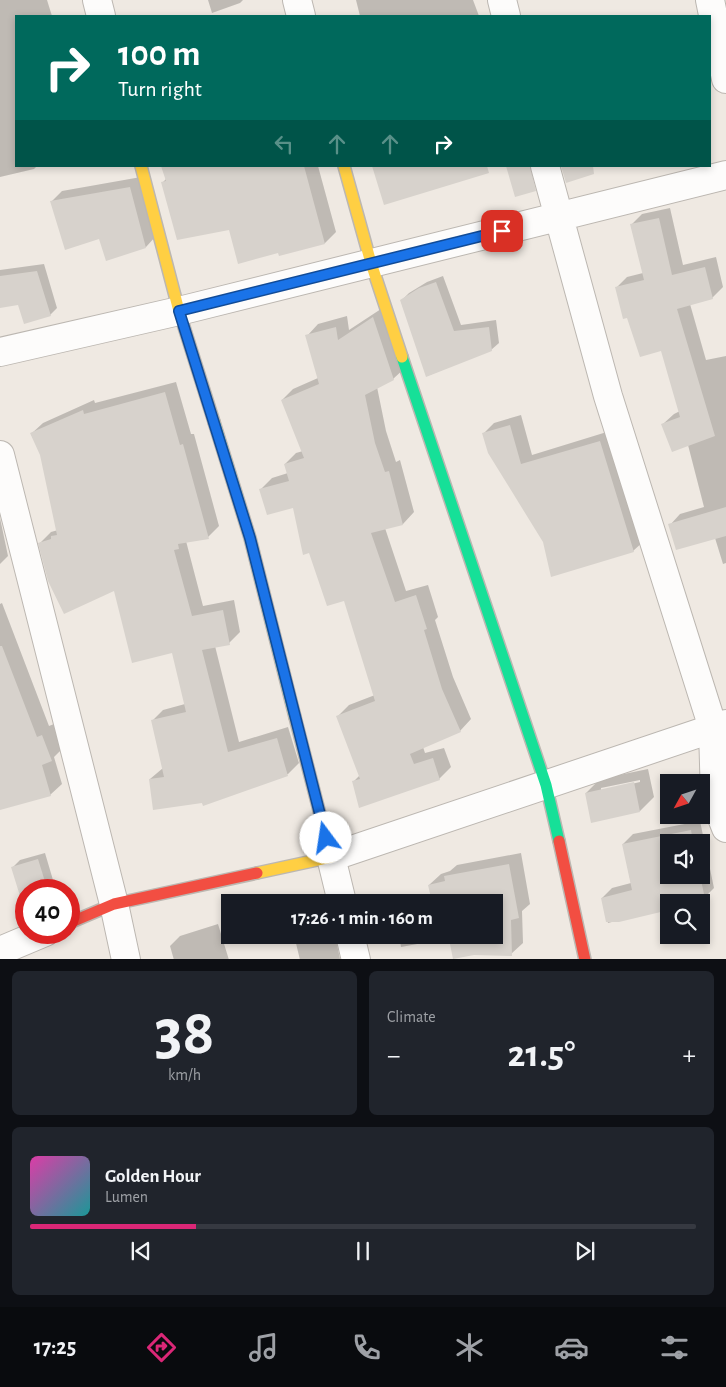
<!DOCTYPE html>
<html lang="en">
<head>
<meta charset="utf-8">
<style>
  body { margin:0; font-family:"Alegreya Sans",sans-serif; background:#20242c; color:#f1f3f6; height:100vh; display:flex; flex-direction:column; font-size:19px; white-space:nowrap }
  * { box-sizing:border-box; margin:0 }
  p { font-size:16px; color:#9ea1a6 }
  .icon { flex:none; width:28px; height:28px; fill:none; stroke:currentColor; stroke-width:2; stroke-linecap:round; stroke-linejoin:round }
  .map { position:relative; height:959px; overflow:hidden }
  .sheet { display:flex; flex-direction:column; gap:12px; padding:12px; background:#0d0f14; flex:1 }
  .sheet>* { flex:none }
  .hud { position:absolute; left:15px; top:15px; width:696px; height:152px; border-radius:0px; box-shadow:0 2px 8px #0003; background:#00695c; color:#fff; overflow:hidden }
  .needle { width:32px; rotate:230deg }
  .tools { position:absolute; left:660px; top:774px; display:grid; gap:10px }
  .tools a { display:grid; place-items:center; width:50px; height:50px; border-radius:0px; background:#171b24; box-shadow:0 2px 8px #0003; font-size:25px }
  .speed { position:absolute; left:15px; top:879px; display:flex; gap:10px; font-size:25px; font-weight:700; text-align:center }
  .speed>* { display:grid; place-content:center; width:65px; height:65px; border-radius:50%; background:#171b24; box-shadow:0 2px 8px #0003; line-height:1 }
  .speed .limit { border:8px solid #d22; background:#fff; color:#111 }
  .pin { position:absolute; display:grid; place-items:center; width:42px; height:42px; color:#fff; margin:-21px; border-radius:10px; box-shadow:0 2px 8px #0006 }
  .me { position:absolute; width:55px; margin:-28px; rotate:346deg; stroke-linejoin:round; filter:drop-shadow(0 0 4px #0008) }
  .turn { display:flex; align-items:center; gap:18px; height:105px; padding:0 20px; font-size:22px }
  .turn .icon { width:65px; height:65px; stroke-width:2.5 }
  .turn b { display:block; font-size:35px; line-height:42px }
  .lanes { display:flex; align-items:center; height:48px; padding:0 20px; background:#0003; justify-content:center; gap:25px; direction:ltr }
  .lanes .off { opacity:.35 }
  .big { font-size:38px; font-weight:700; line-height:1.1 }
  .sheet .widget { flex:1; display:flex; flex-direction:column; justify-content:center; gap:8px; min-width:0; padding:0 18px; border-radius:8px; background:#20242c }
  .sheet .dial { align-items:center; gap:0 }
  .dial b { font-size:65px; line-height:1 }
  .song { display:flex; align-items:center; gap:15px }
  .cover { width:60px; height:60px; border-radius:8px; background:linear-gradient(135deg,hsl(320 70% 55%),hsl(180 70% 35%)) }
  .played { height:5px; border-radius:2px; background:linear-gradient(90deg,#db2777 25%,#363941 25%) }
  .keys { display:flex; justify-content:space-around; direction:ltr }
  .heat { display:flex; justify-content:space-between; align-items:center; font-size:28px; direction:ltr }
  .sheet .tiles { flex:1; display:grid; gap:12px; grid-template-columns:1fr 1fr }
  .widget:last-child { grid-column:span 2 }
  .trip { position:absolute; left:221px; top:894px; width:282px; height:50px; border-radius:0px; background:#171b24; box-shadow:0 2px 8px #0003; font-weight:700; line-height:50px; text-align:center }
  .dock { display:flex; height:80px; justify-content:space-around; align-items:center; background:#090b0e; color:#9ea1a6 }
  .dock .icon { width:35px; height:35px }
  .dock .selected { color:#db2777 }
  .dock b { font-size:22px; color:#f1f3f6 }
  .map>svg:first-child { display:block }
  .shadow { fill:#0003; fill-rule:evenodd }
  .building { fill:#d7d2cc }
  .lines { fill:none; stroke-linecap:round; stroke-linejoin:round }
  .street-casing { stroke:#bcb7b1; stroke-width:30 }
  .fast-casing { stroke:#bcb7b1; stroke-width:14 }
  .slow-casing { stroke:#bcb7b1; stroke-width:14 }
  .jam-casing { stroke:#bcb7b1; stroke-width:14 }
  .street { stroke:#fdfcfb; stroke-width:28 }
  .fast { stroke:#16e098; stroke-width:11 }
  .slow { stroke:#ffcf43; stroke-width:11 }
  .jam { stroke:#f24e42; stroke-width:11 }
  .route-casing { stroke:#114b97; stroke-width:12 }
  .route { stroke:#1a73e8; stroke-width:9 }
</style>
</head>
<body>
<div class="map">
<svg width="726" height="960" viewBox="0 0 726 960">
  <rect width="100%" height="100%" fill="#efe9e2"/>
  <path class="shadow" d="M0 0H47L52 16H16V166H37L34 169 0 177Z
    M208 0H243L240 3 212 13Z
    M356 0H473L479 16H360Z
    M163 166H318L336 232 325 243 279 255V252L230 229 163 182 166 179Z
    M141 177 156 236 146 247 99 237 51 202 62 191Z
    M670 208 683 265 716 257 723 287 712 298 690 304 706 360 726 356V563L723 564 715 538 670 525 680 514 704 507 688 445 663 424 674 414 680 411 662 349 628 316 616 288 627 277 643 273 631 225 642 214Z
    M44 264 57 308 50 315 19 304 0 306V270Z
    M443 276 461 325 496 320 499 343 491 350 427 376 401 301 409 293 427 282Z
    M384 307 405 368 393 379 377 387 386 431 396 462 400 460 414 512 403 524 385 528 406 591 428 585 438 617 435 620 453 677 471 719 460 731 423 747 425 753 444 748 451 767 439 779 353 782 360 775 338 716 349 705 375 695 345 599 294 506 261 489 272 478 288 473 285 464 296 453 303 451 282 400 293 389 318 378 307 336 318 324 347 316 349 330Z
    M176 382 191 434H194L219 526 208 537 186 541 203 606 234 600 240 632 229 643 215 646 239 742 288 727 299 763 288 774 203 804 202 801 150 779 163 768 152 721 163 710 185 704 173 652 115 590 40 543 51 532 58 530 41 454 31 434 43 423 94 400 95 403Z
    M521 415 532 455 610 431 644 541 633 551 544 541 484 433 494 423Z
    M0 518 8 556 0 564Z
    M2 603 49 726 54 724 63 748 54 757 62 784 50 795 0 742V604Z
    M648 769 654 797 640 811 586 793 600 779ZM640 780V782L601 791V788Z
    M700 821 714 888 704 898 688 902H669V907L608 923 602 898 612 888 631 883 623 844 633 834ZM669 842H701V875H669Z
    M45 853 53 880 46 887 36 890H26V893L21 894 13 867 20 860Z
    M521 853 530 904 522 911 523 943 511 954 450 938 401 947 399 935H495V902H433L429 885 441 874 450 871 457 865Z
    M218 924 229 960H174L170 946 180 936Z
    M294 935H335L340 959 300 960Z"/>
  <path class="building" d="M161 166H304L325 244 279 256 278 253 238 264 229 230 177 240 161 182 166 181Z
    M372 166H487L489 173 384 205Z
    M506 166H530L536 191 515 197Z
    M561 166H593L594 174 566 183Z
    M130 187 146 248 106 261 99 239 65 250 50 201Z
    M659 218 672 275 705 267 713 299 677 309 715 436 672 452 661 424 680 417 661 351 640 357 627 318 623 319 615 287 644 280 630 224Z
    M37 271 51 316 24 324 18 305 0 308V276Z
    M436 282 454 331 489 327 492 351 426 377 400 300 419 288Z
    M373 317 394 380 365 395 375 443 385 472 389 471 403 525 371 533 395 602 416 595 427 629 424 630 442 689 461 732 410 754 414 764 433 758 440 780 359 808 352 781 360 779 336 716 375 701 344 601 327 606 309 553 303 555 293 508 267 515 259 489 289 481 284 464 304 458 281 400 319 384 305 335 336 327 338 340Z
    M165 392 180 445 183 444 209 539 178 544 179 549 174 550 192 616 223 610 230 645 202 650 228 752 277 738 288 776 203 806 202 803 153 810 149 779 164 777 151 720 186 712 172 653 132 663 114 591 64 614 48 581 38 543 51 539V536L57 535 40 455 30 433 83 410 84 414Z
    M510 425 521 464 600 441 634 552 551 577 543 542 488 453 482 433Z
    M726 507V536L676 550 668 524Z
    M0 646H2L37 737 42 735 52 761 42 765 51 796 0 810Z
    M634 782 640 812 591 823 585 793Z
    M691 830 693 842H669V875H700L705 899 692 902H669V910L619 922H606L601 898 632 890 622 844Z
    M38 859 47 888 40 890H26V894L20 896 11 867Z
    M509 864 519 918 511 920 512 956 474 955 453 959 449 939 442 941 440 935H495V902H432L428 885 445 881 444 876Z"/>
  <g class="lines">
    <defs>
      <path id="street" d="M97 0 101 16
        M297 0 301 16
        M502 0 506 16
        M710 0 726 79
        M545 166 608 396 713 728 715 800 726 828
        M0 352 179 311 726 175
        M0 455 114 904 126 960
        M342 902 331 857 726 724
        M350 935 356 960
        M0 951 45 932"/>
      <path id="fast" d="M402 357 546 785 559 841
        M214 422 250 538 295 717"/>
      <path id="slow" d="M141 166 179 311 214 422
        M344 166 371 263 402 357
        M257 873 331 857 295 717"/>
      <path id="jam" d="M559 841 585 960
        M69 923 114 904 257 873"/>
    </defs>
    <use href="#street" class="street-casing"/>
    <use href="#fast" class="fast-casing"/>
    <use href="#slow" class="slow-casing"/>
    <use href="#jam" class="jam-casing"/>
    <use href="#street" class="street"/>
    <use href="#fast" class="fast"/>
    <use href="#slow" class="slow"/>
    <use href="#jam" class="jam"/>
  </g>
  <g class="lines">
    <defs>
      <path id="route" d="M326 838 250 538 179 311 502 231"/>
    </defs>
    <use href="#route" class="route-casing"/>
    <use href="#route" class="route"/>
  </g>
</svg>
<div class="tools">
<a><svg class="needle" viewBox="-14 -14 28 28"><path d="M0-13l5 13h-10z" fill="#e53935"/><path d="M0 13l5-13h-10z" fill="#9ea1a6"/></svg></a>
<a><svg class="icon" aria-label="sound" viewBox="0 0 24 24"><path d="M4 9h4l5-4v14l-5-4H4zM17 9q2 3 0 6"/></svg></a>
<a><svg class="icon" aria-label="search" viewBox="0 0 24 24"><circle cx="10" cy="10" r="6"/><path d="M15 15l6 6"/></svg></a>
</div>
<div class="speed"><div class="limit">40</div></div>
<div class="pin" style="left:502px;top:231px;background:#d93025"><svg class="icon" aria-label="arrive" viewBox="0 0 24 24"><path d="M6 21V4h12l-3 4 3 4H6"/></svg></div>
<svg class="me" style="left:326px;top:838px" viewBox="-20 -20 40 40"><circle r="19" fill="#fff"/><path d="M0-13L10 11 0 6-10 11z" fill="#1a73e8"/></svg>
<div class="trip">17:26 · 1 min · 160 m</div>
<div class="hud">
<div class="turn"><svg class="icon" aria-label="right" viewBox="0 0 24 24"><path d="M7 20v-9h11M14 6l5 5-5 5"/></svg><div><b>100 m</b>Turn right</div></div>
<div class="lanes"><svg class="icon off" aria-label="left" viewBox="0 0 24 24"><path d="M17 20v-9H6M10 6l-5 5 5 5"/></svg><svg class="icon off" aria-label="ahead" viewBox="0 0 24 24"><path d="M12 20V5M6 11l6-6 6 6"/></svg><svg class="icon off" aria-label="ahead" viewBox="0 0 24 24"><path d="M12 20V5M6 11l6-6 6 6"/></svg><svg class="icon" aria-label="right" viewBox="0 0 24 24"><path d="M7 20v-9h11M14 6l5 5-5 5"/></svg></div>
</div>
</div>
<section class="sheet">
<div class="tiles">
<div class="widget dial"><b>38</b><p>km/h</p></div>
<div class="widget"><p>Climate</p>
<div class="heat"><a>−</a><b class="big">21.5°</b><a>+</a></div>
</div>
<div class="widget">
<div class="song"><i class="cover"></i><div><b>Golden Hour</b><p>Lumen</p></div></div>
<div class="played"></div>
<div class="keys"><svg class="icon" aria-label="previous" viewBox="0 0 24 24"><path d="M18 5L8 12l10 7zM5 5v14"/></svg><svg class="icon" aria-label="pause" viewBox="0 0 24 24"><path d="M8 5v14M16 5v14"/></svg><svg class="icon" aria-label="next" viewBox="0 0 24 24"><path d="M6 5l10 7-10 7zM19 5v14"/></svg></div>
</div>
</div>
</section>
<nav class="dock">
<b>17:25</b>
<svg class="icon selected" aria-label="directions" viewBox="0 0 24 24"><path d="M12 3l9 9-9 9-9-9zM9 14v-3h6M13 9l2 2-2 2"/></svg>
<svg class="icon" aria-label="music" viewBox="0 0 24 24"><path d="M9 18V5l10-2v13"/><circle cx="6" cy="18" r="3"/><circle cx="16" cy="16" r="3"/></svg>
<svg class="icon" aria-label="phone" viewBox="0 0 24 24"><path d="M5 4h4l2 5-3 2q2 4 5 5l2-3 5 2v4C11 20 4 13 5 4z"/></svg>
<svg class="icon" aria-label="climate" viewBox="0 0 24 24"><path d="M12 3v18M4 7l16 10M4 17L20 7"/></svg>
<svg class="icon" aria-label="car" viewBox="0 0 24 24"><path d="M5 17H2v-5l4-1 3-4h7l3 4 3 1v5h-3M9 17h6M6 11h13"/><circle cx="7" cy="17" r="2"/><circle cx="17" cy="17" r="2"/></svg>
<svg class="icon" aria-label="filters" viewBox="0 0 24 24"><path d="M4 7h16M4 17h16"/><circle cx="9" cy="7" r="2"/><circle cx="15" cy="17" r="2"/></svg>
</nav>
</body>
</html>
